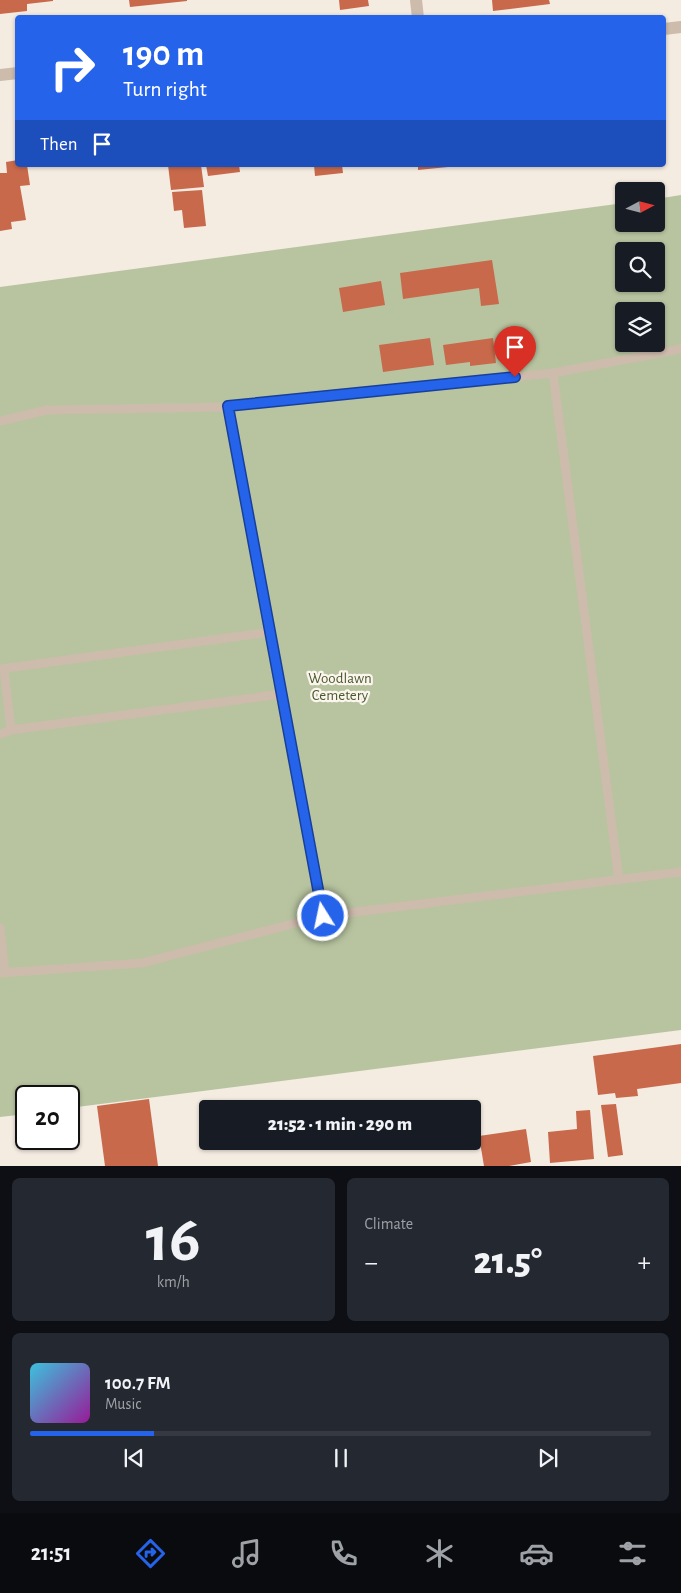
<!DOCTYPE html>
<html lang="en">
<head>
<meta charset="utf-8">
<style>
  body { margin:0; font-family:"Alegreya Sans",sans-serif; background:#242831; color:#f1f3f6; height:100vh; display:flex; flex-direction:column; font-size:19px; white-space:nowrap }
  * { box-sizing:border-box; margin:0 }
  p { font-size:16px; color:#9ea1a6 }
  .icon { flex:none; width:28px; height:28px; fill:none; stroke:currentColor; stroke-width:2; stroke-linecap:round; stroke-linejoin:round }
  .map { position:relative; height:1166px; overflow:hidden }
  .sheet { display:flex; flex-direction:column; gap:12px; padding:12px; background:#0d0f14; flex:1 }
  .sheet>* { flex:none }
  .top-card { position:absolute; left:15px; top:15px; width:651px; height:152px; border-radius:5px; box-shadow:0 1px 4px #0004; background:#2563eb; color:#fff; overflow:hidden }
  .needle { width:32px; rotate:83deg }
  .fabs { position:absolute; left:615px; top:182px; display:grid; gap:10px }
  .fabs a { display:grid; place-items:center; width:50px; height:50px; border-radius:5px; background:#171b24; box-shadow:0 1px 4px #0004; font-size:25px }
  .speed { position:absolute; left:15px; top:1085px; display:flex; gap:10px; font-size:25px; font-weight:700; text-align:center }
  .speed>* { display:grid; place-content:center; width:65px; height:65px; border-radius:50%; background:#171b24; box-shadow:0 1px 4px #0004; line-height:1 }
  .speed .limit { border:2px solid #111; border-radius:8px; background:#fff; color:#111 }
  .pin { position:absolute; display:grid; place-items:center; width:42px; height:42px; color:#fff; margin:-51px -21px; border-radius:50% 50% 50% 0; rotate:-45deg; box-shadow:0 0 5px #0007 }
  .pin .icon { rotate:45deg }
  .me { position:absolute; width:55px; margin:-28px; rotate:350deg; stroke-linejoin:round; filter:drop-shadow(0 0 4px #0008) }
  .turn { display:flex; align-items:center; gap:18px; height:105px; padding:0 25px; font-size:22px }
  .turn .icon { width:65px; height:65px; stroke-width:2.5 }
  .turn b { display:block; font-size:35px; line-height:42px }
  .then { display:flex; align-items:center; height:48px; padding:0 25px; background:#0003; gap:10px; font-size:19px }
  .big { font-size:38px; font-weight:800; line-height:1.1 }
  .sheet .widget { flex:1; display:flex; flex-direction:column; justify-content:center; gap:8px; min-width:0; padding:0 18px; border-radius:8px; background:#242831 }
  .sheet .dial { align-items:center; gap:0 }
  .dial b { font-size:65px; line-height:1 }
  .song { display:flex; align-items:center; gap:15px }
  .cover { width:60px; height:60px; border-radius:8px; background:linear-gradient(135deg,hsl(190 70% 55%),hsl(300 70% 35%)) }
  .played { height:5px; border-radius:2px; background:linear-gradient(90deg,#2563eb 20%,#363941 20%) }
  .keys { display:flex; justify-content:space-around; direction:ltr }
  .heat { display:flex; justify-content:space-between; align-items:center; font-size:28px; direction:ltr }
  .sheet .tiles { flex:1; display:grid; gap:12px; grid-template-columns:1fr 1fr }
  .widget:last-child { grid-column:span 2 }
  .trip { position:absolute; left:199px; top:1100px; width:282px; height:50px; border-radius:5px; background:#171b24; box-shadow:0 1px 4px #0004; font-weight:800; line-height:50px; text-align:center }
  .tab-bar { display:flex; height:80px; justify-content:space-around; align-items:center; background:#090b0e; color:#9ea1a6 }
  .tab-bar .icon { width:35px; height:35px }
  .tab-bar .active { color:#2563eb }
  .tab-bar b { font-size:22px; color:#f1f3f6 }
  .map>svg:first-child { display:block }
  .green { fill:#b8c4a0; fill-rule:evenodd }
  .building { fill:#c8694b }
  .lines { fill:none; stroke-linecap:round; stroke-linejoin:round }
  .lane { stroke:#cdbbac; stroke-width:9 }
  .street { stroke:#cdbbac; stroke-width:12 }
  .route-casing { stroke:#184099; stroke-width:12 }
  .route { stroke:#2563eb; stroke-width:9 }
  .labels { text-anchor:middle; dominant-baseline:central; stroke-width:4.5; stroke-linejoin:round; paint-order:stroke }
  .park-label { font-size:15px; fill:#4a5a2e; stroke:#fbf5ee }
</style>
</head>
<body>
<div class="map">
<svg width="681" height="1166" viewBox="0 0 681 1166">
  <rect width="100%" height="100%" fill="#f4ebe1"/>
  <path class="green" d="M681 195V1030L69 1108V1096H26V1114L0 1117V287L624 203V224H656V199ZM624 251H656V284H624ZM624 311H656V344H624Z"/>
  <path class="building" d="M0 0H53V1L27 4V11L0 14Z
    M129 0H187V1L130 7Z
    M339 0H368L369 6 340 10Z
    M492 0H549L550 4 493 11Z
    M18 160V165H27L30 185 20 186 26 220 11 222 12 229 0 231V173H7L6 162Z
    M168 165H201L204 187 171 190Z
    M206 165H239L240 172 208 176Z
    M314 165H342L343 173 315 176Z
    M418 165H458V166L418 170Z
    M202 190 206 226 184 228 182 210 174 211 172 192Z
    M492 260 499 304 481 306 479 288 403 299 400 273Z
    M381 281 385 305 343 312 339 288Z
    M430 338 434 365 383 372 379 345Z
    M493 338 496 363 470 366V362L446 365 443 345Z
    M681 1044V1083L637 1089 638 1096 616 1098 615 1093 598 1095 593 1056Z
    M149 1099 158 1166H105L97 1106Z
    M616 1104 623 1155 608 1157 601 1105Z
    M590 1110 594 1159 550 1163 548 1132 577 1129 576 1111Z
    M526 1129 531 1162 509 1166H484L479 1136Z"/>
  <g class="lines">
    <path class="lane" d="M553 373 619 880
      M228 407 323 916
      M0 421 47 410 228 407 553 373 681 349
      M0 669 271 632
      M4 669 11 730
      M0 734 11 730 282 694
      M0 928 5 973
      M0 973 142 963 323 916 681 872"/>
    <path class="street" d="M416 0 418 18
      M664 29 681 27
      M0 75 18 73"/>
  </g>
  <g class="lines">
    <defs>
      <path id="route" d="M323 916 228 406 515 377"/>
    </defs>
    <use href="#route" class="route-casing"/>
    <use href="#route" class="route"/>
  </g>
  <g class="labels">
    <g class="park-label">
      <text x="340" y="678">Woodlawn<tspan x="340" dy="17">Cemetery</tspan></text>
    </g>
  </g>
</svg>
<div class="fabs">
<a><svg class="needle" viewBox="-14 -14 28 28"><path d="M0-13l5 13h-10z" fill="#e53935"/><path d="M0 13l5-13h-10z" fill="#9ea1a6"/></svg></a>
<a><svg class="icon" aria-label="search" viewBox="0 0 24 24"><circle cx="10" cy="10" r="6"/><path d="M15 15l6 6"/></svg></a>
<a><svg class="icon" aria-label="layers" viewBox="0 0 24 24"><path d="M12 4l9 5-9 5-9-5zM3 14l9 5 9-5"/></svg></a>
</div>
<div class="speed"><div class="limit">20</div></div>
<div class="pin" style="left:515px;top:377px;background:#d93025"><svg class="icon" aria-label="arrive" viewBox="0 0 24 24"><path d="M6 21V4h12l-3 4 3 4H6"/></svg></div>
<svg class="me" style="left:323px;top:916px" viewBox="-20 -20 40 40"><circle r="17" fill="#2563eb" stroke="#fff" stroke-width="3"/><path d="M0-11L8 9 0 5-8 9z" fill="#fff"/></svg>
<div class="trip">21:52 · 1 min · 290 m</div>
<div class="top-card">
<div class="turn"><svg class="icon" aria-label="right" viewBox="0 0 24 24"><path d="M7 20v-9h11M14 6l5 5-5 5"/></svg><div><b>190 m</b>Turn right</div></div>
<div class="then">Then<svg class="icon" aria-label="arrive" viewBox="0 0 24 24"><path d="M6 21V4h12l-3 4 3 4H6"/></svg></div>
</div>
</div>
<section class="sheet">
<div class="tiles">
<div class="widget dial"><b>16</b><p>km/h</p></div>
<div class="widget"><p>Climate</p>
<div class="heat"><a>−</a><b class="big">21.5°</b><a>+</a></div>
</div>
<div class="widget">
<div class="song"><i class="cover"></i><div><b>100.7 FM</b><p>Music</p></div></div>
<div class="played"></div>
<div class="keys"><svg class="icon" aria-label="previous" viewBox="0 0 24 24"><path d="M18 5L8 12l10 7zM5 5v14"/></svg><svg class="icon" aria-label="pause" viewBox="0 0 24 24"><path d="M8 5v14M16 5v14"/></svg><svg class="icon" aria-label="next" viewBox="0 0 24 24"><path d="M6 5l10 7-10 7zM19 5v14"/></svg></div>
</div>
</div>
</section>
<nav class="tab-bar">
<b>21:51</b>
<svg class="icon active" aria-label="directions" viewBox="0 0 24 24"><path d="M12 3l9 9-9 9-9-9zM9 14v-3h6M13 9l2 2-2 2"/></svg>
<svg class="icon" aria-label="music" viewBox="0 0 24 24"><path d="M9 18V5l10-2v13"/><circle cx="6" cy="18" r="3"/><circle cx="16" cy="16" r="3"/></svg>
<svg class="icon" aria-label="phone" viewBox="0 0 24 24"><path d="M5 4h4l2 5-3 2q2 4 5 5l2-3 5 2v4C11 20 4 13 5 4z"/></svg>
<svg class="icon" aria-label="climate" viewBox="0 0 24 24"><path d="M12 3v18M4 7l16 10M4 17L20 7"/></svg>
<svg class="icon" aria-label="car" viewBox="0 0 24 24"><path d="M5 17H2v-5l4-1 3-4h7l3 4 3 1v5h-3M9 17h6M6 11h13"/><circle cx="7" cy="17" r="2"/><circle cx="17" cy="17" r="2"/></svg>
<svg class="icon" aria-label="filters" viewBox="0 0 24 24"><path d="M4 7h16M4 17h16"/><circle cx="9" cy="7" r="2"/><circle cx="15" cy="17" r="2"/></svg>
</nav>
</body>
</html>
